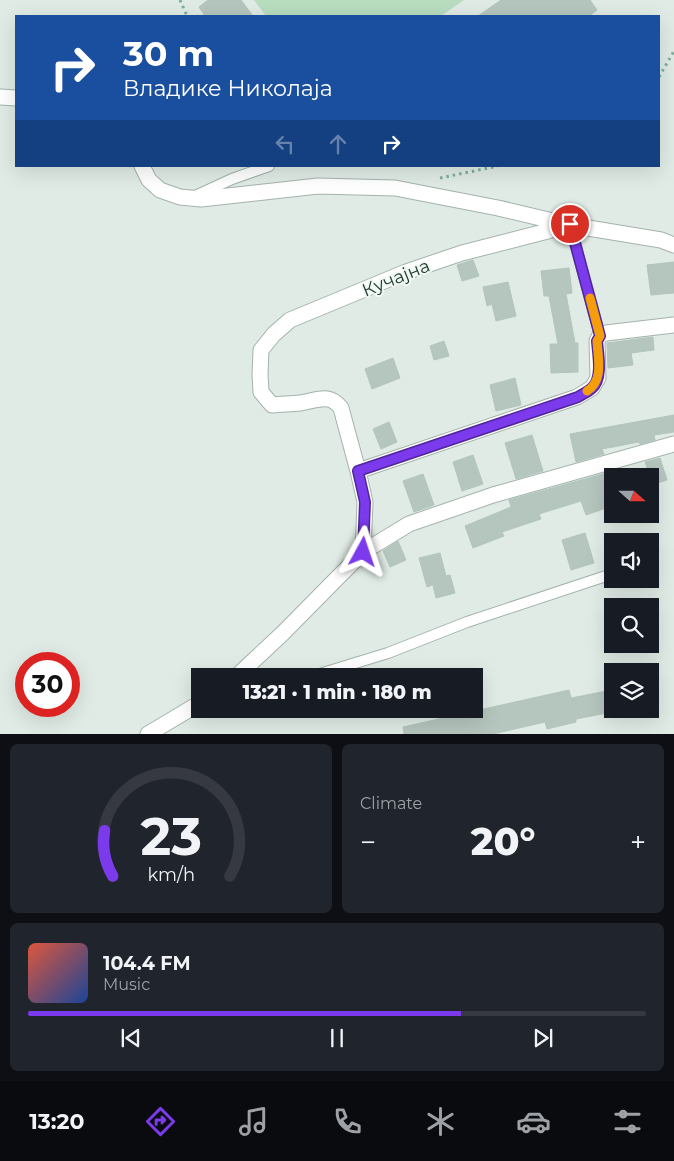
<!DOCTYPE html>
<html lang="en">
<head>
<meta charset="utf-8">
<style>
  body { margin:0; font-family:Montserrat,sans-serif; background:#20242c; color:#f1f3f6; height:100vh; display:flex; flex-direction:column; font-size:19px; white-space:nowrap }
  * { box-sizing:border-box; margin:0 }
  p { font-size:16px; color:#9ea1a6 }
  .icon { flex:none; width:28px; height:28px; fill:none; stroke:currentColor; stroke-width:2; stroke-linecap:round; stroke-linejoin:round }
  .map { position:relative; height:734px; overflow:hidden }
  .side { display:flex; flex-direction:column; gap:10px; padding:10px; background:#0d0f14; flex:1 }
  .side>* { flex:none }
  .hud { position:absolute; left:15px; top:15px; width:645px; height:152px; border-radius:0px; box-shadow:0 5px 20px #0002; background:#1a4fa0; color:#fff; overflow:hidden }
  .needle { width:32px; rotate:111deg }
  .fabs { position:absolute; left:604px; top:468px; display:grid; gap:10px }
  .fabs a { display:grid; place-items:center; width:55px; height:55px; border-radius:0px; background:#171b24; box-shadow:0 5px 20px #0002; font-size:25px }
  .speed { position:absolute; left:15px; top:652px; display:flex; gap:10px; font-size:25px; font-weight:700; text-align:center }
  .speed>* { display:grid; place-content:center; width:65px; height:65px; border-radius:50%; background:#171b24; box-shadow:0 5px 20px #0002; line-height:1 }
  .speed .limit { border:8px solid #d22; background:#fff; color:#111 }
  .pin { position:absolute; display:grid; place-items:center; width:42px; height:42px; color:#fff; margin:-21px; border:2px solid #fff; border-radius:50%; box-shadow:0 1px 5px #0007 }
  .me { position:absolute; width:55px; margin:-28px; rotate:5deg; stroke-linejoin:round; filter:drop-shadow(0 0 4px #0008) }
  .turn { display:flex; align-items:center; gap:18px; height:105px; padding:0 25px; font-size:22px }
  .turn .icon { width:65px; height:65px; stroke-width:2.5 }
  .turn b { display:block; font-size:35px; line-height:42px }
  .lanes { display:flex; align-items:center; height:48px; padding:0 25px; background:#0003; justify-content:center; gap:25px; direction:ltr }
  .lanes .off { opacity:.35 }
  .big { font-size:38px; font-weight:800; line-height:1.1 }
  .side .widget { flex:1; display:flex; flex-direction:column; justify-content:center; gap:8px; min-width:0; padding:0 18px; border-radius:8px; background:#20242c }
  .side .dial { align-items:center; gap:0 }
  .dial svg { height:130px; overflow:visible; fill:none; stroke:#363941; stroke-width:7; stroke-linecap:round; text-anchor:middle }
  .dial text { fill:#f1f3f6; stroke:none }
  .song { display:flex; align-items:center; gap:15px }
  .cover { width:60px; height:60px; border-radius:8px; background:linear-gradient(135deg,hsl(10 70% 55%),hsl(220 70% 35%)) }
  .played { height:5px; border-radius:2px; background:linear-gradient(90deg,#7c3aed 70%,#363941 70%) }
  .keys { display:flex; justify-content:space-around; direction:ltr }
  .heat { display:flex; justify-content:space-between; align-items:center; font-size:28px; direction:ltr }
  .side .tiles { flex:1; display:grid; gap:10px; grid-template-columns:1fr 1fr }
  .widget:last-child { grid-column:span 2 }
  .trip { position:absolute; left:191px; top:668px; width:292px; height:50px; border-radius:0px; background:#171b24; box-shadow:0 5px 20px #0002; font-weight:800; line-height:50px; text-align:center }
  .tab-bar { display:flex; height:80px; justify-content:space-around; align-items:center; background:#090b0e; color:#9ea1a6 }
  .tab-bar .icon { width:35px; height:35px }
  .tab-bar .selected { color:#7c3aed }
  .tab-bar b { font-size:22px; color:#f1f3f6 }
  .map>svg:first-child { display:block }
  .green { fill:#b8ddbf }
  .building { fill:#b5c6be; stroke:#b2c5bc }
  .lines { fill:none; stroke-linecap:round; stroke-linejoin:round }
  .service-casing { stroke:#a3b3ac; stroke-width:12 }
  .minor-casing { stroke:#a3b3ac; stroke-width:17 }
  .path { stroke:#7faf9d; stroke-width:3; stroke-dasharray:2.5 4; stroke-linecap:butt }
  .service { stroke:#fff; stroke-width:10 }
  .minor { stroke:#fff; stroke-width:15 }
  .route-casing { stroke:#51269a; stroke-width:12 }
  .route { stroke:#7c3aed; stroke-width:9 }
  .slow { stroke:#f59e0b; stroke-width:9 }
  .labels { text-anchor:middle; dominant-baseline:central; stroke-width:4; stroke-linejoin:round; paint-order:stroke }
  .street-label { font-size:18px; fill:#203b32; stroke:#f0f8f3 }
</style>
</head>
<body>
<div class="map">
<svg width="674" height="734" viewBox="0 0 674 734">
  <rect width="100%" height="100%" fill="#e0ebe5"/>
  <path class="green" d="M254 0H464L441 16H266Z"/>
  <path class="building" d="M208 0H241L253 16H205L199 7Z
    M501 0H590L597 10 589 16H478Z
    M473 260 479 276 462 281 457 265Z
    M674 262V293L651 295 647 265Z
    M569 268 572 293 566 294 575 343H578V372L551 373 550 344H558L549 296H544L541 271Z
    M508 282 516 316 496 321 492 304 487 306 483 287Z
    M653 337 654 350 631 353 633 365 608 368 607 343Z
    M444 341 449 356 434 360 430 346Z
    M393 358 400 378 372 389 365 369Z
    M515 378 521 405 496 411 490 385Z
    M674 415V432L654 435 655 440 640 444 639 442 602 449 604 454 576 462 570 434Z
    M389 422 397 442 381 449 373 429Z
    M532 435 543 471 516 479 505 443Z
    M473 455 483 484 462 491 453 462Z
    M660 458 667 480 650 485V476L645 462Z
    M610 472 612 481V506L586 515 581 501 539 514 541 519 502 532 504 536 473 548 465 526 511 507 509 500Z
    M423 474 434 505 414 512 403 481Z
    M585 533 594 563 571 570 562 540Z
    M398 541 406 560 390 567 383 551Z
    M440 553 446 576 450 575 455 593 436 598 433 585 427 587 419 558Z
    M569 690 571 698 612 690V712L576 719V722L547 729 545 722 493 734H404L403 727Z"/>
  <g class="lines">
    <defs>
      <path id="service" d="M193 197 232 179 269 166
        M570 225 600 335
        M313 676 388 653 467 622 612 574"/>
      <path id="minor" d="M0 97 16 98
        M142 166 149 180 160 190 180 197 201 199 318 186 395 188 498 208 570 225 661 240 674 245
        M358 471 341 408C329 392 316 401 300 403 291 404 281 404 272 405L261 392 260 374 261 350 274 334 290 320 406 272 462 253 567 226
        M363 552 365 502 358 471 577 397 592 388 598 378 597 341 600 335 606 333 674 325
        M237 676 283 633 363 552 409 524 493 495 674 444
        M148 734 200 703"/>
    </defs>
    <use href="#service" class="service-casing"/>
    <use href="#minor" class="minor-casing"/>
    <path class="path" d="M180 0 187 16
      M659 77 674 51
      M440 178 498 166"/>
    <use href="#service" class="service"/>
    <use href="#minor" class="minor"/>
  </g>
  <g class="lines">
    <defs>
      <path id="route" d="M363 552 365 502 358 471 578 397C582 394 588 392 592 388 603 379 598 354 597 341L600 336 570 224"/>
    </defs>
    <use href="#route" class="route-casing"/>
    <use href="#route" class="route"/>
    <path class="slow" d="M587 391C604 381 598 358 597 341L600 336 590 298"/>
  </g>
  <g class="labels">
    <g class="street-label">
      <text transform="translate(396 278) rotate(-22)">Кучајна</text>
    </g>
  </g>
</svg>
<div class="fabs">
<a><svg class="needle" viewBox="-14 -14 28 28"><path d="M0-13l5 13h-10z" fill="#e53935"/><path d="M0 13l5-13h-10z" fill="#9ea1a6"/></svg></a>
<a><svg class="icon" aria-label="sound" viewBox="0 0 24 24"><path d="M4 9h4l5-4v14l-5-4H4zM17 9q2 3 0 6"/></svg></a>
<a><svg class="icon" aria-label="search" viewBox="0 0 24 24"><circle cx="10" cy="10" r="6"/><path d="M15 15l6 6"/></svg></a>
<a><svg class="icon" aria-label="layers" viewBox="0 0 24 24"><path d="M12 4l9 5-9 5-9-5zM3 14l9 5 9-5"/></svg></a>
</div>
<div class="speed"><div class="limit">30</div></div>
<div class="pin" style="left:570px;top:224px;background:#d93025"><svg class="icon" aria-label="arrive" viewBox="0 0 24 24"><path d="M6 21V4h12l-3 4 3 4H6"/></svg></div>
<svg class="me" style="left:363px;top:552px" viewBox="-20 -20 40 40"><path d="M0-17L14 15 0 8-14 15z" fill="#7c3aed" stroke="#fff" stroke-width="4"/></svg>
<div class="trip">13:21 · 1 min · 180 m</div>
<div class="hud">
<div class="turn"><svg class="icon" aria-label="right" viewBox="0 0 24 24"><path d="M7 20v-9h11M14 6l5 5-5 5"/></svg><div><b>30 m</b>Владике Николаја</div></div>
<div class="lanes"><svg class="icon off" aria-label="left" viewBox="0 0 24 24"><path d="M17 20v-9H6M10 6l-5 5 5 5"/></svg><svg class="icon off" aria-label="ahead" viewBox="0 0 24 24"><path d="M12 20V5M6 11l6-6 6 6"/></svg><svg class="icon" aria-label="right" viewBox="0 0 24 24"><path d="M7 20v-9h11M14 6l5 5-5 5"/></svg></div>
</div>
</div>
<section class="side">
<div class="tiles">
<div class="widget dial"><svg viewBox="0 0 100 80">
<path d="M14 69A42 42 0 1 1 86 69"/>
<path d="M14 69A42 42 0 0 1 9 41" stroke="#7c3aed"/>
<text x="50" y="56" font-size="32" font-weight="700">23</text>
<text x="50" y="72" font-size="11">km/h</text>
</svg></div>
<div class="widget"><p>Climate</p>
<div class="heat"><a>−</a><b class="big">20°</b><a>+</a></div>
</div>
<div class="widget">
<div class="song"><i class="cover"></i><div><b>104.4 FM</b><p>Music</p></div></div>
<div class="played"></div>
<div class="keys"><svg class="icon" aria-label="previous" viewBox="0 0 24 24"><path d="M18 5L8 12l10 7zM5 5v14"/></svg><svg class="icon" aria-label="pause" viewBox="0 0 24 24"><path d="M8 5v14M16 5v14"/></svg><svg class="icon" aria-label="next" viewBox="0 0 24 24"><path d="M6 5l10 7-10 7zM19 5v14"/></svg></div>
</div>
</div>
</section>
<nav class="tab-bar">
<b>13:20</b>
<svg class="icon selected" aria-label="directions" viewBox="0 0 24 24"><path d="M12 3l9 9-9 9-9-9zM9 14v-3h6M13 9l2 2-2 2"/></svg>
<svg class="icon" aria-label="music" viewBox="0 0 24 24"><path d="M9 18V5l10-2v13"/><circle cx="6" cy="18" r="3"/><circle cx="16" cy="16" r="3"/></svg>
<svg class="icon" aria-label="phone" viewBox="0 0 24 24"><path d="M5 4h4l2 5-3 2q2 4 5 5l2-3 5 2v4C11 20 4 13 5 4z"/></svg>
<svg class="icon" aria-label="climate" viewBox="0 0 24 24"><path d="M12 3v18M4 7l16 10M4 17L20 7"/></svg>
<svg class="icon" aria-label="car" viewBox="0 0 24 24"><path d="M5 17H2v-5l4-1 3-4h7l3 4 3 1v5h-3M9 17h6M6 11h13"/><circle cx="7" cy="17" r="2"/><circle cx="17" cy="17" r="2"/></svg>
<svg class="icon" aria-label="filters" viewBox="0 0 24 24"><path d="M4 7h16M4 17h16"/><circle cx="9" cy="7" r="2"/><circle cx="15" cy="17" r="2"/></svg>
</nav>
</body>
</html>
